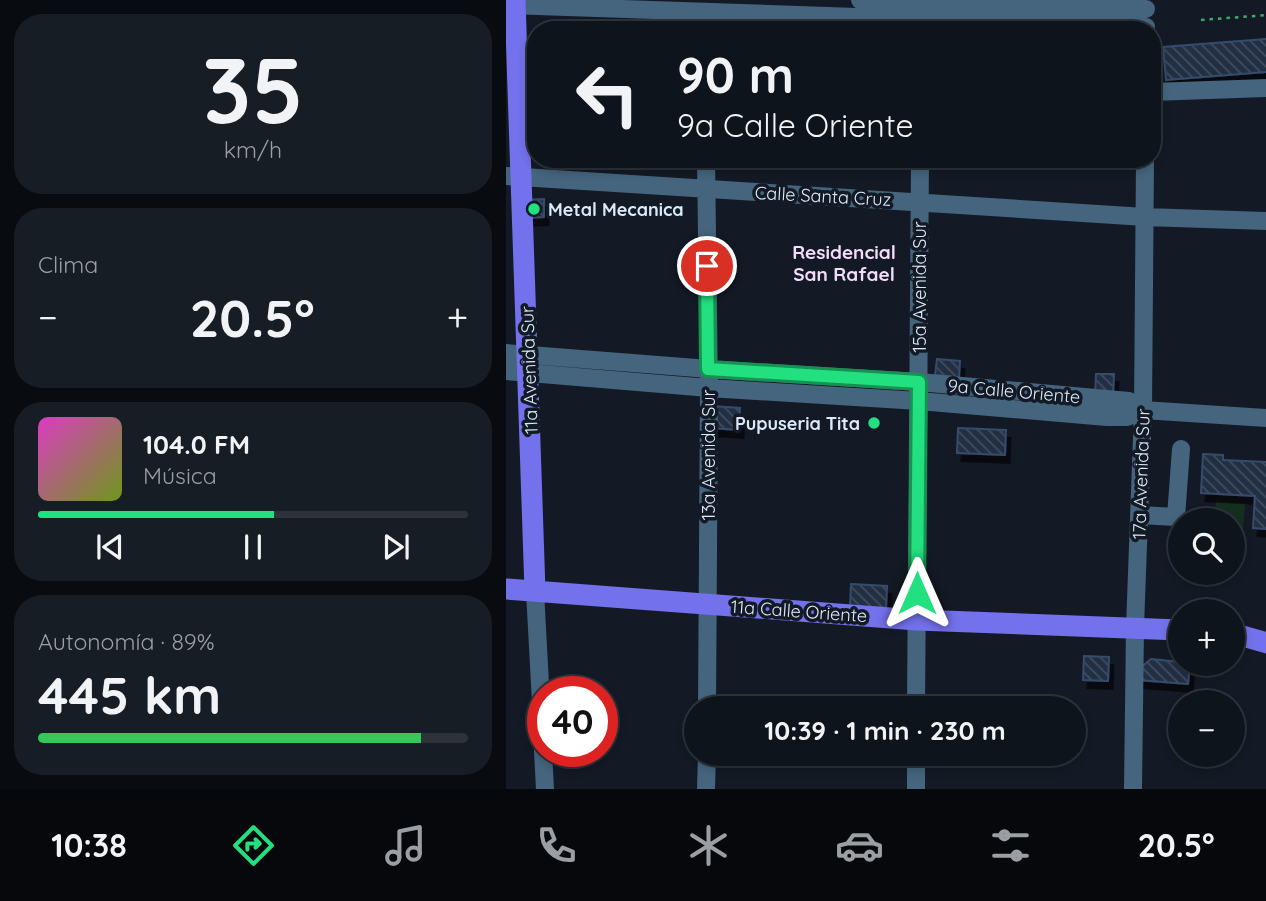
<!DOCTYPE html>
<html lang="es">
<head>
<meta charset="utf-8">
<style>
  body { margin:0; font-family:Quicksand,sans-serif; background:#171d25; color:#f1f3f6; height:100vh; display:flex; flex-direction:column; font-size:26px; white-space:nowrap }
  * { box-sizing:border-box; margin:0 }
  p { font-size:23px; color:#9b9ea3 }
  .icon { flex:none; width:38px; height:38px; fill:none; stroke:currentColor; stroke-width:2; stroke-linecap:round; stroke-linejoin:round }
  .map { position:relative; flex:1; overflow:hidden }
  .drawer { display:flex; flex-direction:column; gap:14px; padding:14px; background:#080b0f; width:506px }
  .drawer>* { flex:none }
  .banner { position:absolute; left:21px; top:21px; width:634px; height:147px; border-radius:28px; box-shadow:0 4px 10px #0003,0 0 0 2px #2e333b; background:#0e141c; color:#f1f3f6; overflow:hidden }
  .tools { position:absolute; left:662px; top:508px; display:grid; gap:14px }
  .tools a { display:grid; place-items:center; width:77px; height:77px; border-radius:50%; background:#0e141c; box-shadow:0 4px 10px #0003,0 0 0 2px #2e333b; font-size:35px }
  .speed { position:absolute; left:21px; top:676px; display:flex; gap:14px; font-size:35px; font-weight:700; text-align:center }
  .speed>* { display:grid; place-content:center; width:91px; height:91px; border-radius:50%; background:#0e141c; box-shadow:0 4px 10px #0003,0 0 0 2px #2e333b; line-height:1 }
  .speed .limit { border:10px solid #d22; background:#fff; color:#111 }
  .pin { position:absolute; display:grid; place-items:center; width:60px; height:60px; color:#fff; margin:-30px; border:4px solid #fff; border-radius:50%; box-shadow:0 2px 7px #0007 }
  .me { position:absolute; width:77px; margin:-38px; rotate:0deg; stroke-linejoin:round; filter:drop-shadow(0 0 5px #0008) }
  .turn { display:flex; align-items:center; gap:24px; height:147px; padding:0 35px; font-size:32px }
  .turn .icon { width:91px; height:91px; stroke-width:2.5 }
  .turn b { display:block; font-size:49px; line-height:60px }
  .big { font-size:52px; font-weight:700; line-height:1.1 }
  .drawer .tile { flex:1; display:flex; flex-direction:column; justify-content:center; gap:10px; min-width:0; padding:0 24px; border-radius:28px; background:#171d25 }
  .drawer .dial { align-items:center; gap:0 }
  .dial b { font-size:91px; line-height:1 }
  .song { display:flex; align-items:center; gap:21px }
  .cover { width:84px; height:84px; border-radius:10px; background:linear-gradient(135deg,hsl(310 70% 55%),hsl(80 70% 35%)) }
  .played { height:7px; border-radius:4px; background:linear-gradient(90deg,#22e07f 55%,#2e333b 55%) }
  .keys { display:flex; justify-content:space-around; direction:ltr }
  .heat { display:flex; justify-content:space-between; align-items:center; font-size:38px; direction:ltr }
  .charge { height:10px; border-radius:5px; background:linear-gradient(90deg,#34c759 89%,#2e333b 0) }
  .trip { position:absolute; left:178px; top:696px; width:402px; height:70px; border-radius:35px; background:#0e141c; box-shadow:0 4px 10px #0003,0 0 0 2px #2e333b; font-weight:700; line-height:70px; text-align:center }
  .dock { display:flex; height:112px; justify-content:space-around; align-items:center; background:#06080b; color:#9b9ea3 }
  .dock .icon { width:49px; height:49px }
  .dock .on { color:#22e07f }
  .dock b { font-size:32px; color:#f1f3f6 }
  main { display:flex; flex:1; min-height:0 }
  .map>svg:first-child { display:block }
  .green { fill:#162e1f }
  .building { fill:url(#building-back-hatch); stroke:#364c6c; stroke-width:2; filter:url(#shadow) }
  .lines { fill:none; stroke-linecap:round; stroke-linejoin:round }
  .path { stroke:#41a963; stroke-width:2.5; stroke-dasharray:3.5 5; stroke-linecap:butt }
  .minor { stroke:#44657d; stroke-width:18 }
  .major { stroke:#7371eb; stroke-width:21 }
  .route-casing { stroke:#169253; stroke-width:18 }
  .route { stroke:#22e07f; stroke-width:12 }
  .poi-dot { fill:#22e07f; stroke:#131a25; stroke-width:2.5 }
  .labels { text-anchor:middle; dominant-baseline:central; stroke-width:7; stroke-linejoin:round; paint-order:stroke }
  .street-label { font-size:18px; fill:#dbeafa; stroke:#131a25 }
  .poi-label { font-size:18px; font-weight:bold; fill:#dbeafa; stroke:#131a25; text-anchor:start }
  .neighbourhood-label { font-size:19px; font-weight:bold; fill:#f3ddfa; stroke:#131a25 }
</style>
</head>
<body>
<main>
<section class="drawer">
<div class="tile dial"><b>35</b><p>km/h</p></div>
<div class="tile"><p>Clima</p>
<div class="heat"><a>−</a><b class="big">20.5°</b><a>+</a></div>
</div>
<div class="tile">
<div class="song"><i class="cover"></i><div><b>104.0 FM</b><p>Música</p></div></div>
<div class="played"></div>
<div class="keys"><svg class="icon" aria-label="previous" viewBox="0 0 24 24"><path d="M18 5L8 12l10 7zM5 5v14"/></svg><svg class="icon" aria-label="pause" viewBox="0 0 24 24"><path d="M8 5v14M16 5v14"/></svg><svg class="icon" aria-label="next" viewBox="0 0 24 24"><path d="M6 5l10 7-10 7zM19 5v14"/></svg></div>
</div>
<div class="tile"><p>Autonomía · 89%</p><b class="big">445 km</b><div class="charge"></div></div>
</section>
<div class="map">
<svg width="761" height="789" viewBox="0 0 761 789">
  <defs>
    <pattern id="building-back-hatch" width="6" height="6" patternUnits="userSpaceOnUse" patternTransform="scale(1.75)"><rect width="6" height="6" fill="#212f43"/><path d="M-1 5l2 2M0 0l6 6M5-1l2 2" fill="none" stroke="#414d5f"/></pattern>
    <filter id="shadow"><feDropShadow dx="4.5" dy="8" stdDeviation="0" flood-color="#0009"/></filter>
  </defs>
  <rect width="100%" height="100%" fill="#131a25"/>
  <path class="green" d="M710 501 739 503 735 555 726 554V520H709Z"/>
  <path class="building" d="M761 39V72L660 80 657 47Z
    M38 199V217L19 218V200Z
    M431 359 454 361 453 377 429 375Z
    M590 374H608L607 395H589Z
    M206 406 234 408 233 430 204 428Z
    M452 428 500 430 499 455 451 453Z
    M697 454 717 455V460L761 462V529L747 528 749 496 695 493Z
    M345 584 381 586 380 608 344 606Z
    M578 656 603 657 602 681 577 680Z
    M645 659 684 663 682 684 632 680 633 669Z"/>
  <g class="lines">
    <path class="path" d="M695 20 761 15"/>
    <path class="minor" d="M354 0 640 9
      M0 5 640 27
      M646 92 761 88
      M200 159 203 388 201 709
      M0 176 639 217 761 221
      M0 353 203 369 413 382 623 401 637 410
      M0 371 203 388 413 401 601 417H621L637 410 761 418
      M634 515 670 517 675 449
      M29 591 37 740
      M410 709 414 159
      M37 751 39 789
      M200 789 201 754
      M410 789V754
      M627 789 629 627 637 410 639 159"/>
    <path class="major" d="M9 0 29 591
      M0 589 411 620 674 630
      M726 633 761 643"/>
  </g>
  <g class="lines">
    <defs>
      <path id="route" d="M201 266 202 369 413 382 411 593"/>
    </defs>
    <use href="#route" class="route-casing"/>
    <use href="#route" class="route"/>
  </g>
  <g class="poi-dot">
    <circle cx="28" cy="209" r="7"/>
    <circle cx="368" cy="423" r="7"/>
  </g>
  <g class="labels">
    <g class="street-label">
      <text transform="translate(317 196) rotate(3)">Calle Santa Cruz</text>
      <text transform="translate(413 287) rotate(-90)">15a Avenida Sur</text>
      <text transform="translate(23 370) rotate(-92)">11a Avenida Sur</text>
      <text transform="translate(508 391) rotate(5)">9a Calle Oriente</text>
      <text transform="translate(202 455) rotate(-90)">13a Avenida Sur</text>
      <text transform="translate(635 474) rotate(-88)">17a Avenida Sur</text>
      <text transform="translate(293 611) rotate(4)">11a Calle Oriente</text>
    </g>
    <g class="poi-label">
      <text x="42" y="209">Metal Mecanica</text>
      <text x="354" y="423" text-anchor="end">Pupuseria Tita</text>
    </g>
    <g class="neighbourhood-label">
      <text x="338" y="252">Residencial<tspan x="338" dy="22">San Rafael</tspan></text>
    </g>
  </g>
</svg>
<div class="tools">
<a><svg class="icon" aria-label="search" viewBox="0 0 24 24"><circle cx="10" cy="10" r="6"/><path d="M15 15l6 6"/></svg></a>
<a>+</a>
<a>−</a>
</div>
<div class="speed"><div class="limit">40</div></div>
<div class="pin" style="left:201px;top:266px;background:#d93025"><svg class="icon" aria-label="arrive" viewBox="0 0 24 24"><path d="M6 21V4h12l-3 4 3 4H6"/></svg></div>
<svg class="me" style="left:411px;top:593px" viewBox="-20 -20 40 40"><path d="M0-17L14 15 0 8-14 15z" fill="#22e07f" stroke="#fff" stroke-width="4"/></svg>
<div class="trip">10:39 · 1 min · 230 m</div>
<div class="banner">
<div class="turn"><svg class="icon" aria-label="left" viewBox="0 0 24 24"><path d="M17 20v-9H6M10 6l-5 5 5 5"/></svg><div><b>90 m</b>9a Calle Oriente</div></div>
</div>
</div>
</main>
<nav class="dock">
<b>10:38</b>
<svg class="icon on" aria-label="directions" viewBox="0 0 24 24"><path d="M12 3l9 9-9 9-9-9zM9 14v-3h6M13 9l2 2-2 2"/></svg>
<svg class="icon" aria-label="music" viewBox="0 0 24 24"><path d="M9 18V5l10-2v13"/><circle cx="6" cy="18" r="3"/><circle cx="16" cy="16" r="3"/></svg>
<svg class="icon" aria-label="phone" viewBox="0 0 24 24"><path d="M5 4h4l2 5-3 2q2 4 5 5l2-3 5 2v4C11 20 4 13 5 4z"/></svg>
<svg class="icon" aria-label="climate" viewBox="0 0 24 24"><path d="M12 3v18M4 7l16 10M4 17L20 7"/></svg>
<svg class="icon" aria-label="car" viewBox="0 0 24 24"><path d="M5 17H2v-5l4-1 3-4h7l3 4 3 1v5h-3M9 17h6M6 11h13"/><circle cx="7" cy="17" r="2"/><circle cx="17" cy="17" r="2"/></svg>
<svg class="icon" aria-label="filters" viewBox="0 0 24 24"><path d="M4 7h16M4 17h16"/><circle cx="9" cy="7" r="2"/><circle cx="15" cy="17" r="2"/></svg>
<b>20.5°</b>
</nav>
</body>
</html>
